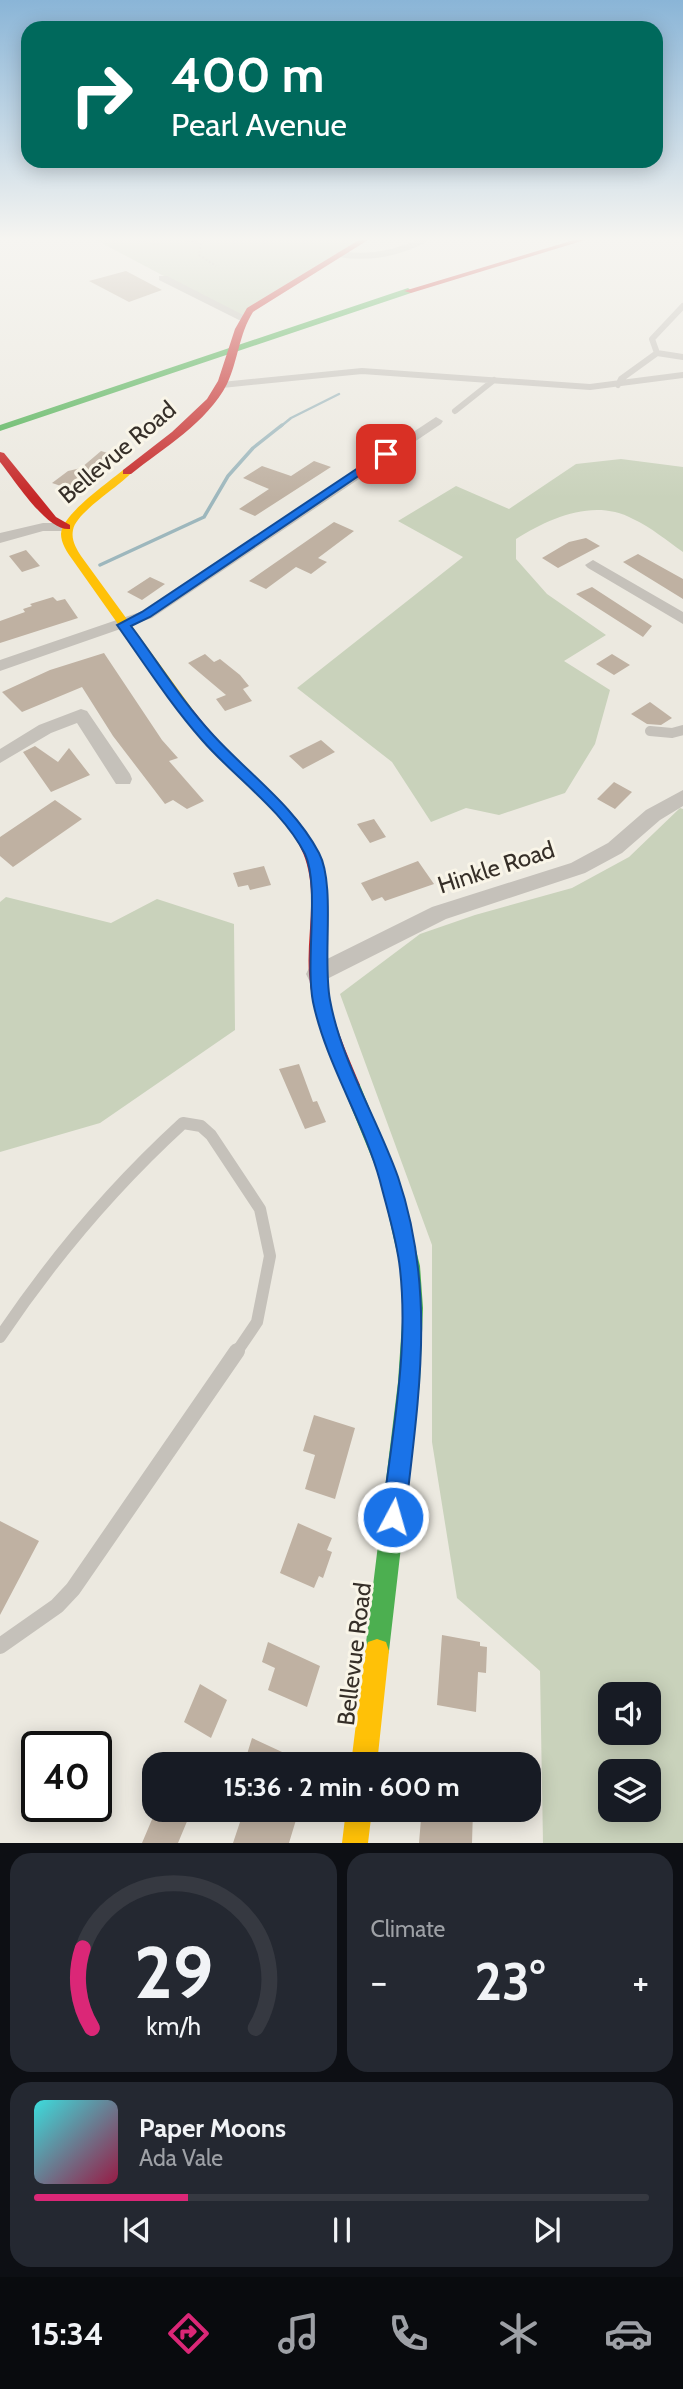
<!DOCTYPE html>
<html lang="en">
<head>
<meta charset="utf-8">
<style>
  body { margin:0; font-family:Cabin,sans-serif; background:#242831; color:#f1f3f6; height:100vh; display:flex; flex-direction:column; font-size:26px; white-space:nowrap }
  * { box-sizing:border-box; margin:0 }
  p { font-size:23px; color:#9ea1a6 }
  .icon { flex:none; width:38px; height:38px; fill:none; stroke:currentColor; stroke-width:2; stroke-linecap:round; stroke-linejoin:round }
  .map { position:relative; height:1843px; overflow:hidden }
  .panel { display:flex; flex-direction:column; gap:10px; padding:10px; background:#0d0f14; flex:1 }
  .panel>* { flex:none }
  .hud { position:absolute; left:21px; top:21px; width:642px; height:147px; border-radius:21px; box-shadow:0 4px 18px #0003; background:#00695c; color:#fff; overflow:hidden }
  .tools { position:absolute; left:598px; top:1682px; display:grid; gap:14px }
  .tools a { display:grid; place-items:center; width:63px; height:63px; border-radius:14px; background:#171b24; box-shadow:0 4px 18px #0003; font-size:35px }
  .speed { position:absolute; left:21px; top:1731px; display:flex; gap:14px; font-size:35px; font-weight:700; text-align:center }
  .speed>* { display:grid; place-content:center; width:91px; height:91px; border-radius:50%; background:#171b24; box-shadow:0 4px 18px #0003; line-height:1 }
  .speed .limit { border:4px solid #111; border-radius:10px; background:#fff; color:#111 }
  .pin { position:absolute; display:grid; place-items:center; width:60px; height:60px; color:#fff; margin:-30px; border-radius:14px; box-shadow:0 4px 10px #0006 }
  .me { position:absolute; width:77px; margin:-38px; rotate:6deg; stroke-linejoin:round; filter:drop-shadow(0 0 5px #0008) }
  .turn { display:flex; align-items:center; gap:24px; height:147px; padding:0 35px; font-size:32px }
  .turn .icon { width:91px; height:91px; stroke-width:2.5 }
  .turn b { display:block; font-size:49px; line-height:60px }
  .big { font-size:52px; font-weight:700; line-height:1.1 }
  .panel .widget { flex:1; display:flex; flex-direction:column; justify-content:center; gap:10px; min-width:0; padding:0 24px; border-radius:21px; background:#242831 }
  .panel .dial { align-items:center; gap:0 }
  .dial svg { height:182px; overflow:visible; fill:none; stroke:#363941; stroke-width:7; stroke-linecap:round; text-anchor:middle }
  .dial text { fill:#f1f3f6; stroke:none }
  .song { display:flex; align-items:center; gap:21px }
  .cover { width:84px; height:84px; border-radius:10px; background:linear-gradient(135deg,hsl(180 70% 55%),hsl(340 70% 35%)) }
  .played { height:7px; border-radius:4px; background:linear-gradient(90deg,#db2777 25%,#363941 25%) }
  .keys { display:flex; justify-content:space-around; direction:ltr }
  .heat { display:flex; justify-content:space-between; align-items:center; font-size:38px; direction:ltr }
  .panel .tiles { flex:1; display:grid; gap:10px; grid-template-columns:1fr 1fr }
  .widget:last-child { grid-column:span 2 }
  .trip { position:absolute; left:142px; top:1752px; width:399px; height:70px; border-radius:21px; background:#171b24; box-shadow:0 4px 18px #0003; font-weight:700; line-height:70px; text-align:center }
  .dock { display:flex; height:112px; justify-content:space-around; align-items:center; background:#090b0e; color:#9ea1a6 }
  .dock .icon { width:49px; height:49px }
  .dock .on { color:#db2777 }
  .dock b { font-size:32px; color:#f1f3f6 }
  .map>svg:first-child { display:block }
  .green { fill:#c9d2bb; fill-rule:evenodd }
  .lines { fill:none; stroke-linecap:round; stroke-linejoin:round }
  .stream-far1 { stroke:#9db7bd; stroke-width:2.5 }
  .stream { stroke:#9db7bd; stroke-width:3.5 }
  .building { fill:#bfb1a2 }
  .path { stroke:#bebab2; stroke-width:2; stroke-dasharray:2 2; stroke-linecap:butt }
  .lane-far3 { stroke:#c5c1ba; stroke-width:6 }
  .lane-far2 { stroke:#c5c1ba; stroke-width:10 }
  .lane-far1 { stroke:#c5c1ba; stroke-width:12 }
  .lane { stroke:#c5c1ba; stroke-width:16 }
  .street { fill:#c5c1ba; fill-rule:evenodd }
  .fast { fill:#4caf50; fill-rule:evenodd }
  .slow { fill:#ffc107; fill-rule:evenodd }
  .jam { fill:#c62828; fill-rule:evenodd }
  .route { fill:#1a73e8; stroke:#114b97; stroke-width:2 }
  .labels { text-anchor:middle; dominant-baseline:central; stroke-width:6; stroke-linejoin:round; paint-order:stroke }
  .street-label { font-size:24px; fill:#362f28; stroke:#f9f5e8 }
</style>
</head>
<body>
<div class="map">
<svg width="683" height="1843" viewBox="0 0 683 1843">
  <rect width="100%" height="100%" fill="#ece9e0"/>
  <path class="green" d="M96 240H364L262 301 243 318Z
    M621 459 683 467V552C667 541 651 527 633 519 594 498 550 518 516 539V559L547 594 606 635 564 661 610 690 595 744 565 793 499 815 466 808 431 822 392 762 297 688 463 557 398 521 456 486 509 509 576 464Z
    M680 808 683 809V1843H543L540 1671 457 1598 432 1442V1245L340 994 420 934 475 915 572 888 629 857ZM611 1694H649V1732H611ZM611 1771H649V1810H611Z
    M6 897 111 923 157 899 234 924 235 1030 100 1123 0 1152V902Z"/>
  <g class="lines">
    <path class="stream-far1" d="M280 427 291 418 339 394"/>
    <path class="stream" d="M100 565 204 517 228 476 253 448 282 425"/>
  </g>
  <path class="building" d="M126 271 162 290 129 302 89 281Z
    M101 451 118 456 81 485 87 491 85 494 52 483 68 471 81 468Z
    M314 461 331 467 255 516 239 509 269 489 243 478 262 466 291 476Z
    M334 522 354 531 318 558 327 562 311 574 296 567 266 589 249 581Z
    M586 538 600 546 558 568 542 558 569 542Z
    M26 550 40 566 22 572 9 556Z
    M638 554 683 579V599L623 562Z
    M150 577 165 584 142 600 127 592Z
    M592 587 652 626 643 637 576 594Z
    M53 597 57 601 65 599 78 618 0 643V621L25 612 23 609 32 606 30 604Z
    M104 653 162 740 178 758 169 761 204 801 187 809 173 800 165 804 113 736 82 687 22 712 2 692 50 670Z
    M205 654 214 662 220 659 240 675 249 686 243 689 252 701 225 711 216 699 226 695 188 663Z
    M612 654 630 665 614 675 596 664Z
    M650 702 672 718 661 725 647 724 631 714Z
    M321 740 335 752 303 769 289 756Z
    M35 746 58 762 69 748 90 775 51 792 23 752Z
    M614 782 632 792 615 809 597 799Z
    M55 800 82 819 13 867 0 856V837Z
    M374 819 386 837 370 843 357 824Z
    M418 861 434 884 385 901 382 897 372 901 361 883Z
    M264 866 271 885 250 890 248 885 238 887 233 873Z
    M299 1064 313 1102 317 1101 326 1122 305 1129 279 1069Z
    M314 1415 355 1428 335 1499 305 1489 315 1455 303 1451Z
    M0 1521 39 1541 0 1615Z
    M298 1523 332 1538 327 1550 332 1552 323 1578 319 1576 314 1588 280 1573Z
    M442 1635 480 1642V1646L487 1647 486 1673 478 1672 476 1712 437 1705Z
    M268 1642 320 1666 307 1707 268 1690 275 1668 262 1662Z
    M200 1684 227 1700 211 1738 184 1722Z
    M252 1738 308 1764H244Z
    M156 1810H171L188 1819 178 1843H142Z
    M244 1810H299L289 1843H233Z
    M431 1810H473L472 1843H419L421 1819 430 1820Z"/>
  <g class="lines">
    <path class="path" d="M130 240 157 244 168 240
      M179 240 201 243 212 240
      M201 243 199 255 216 266"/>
    <path class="lane-far3" d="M339 254C368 259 398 253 424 240
      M657 353 683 357
      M222 385 362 371 590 387 683 375
      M618 385 621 379 657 353 652 339 683 306
      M455 411 494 380"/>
    <path class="lane-far2" d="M650 731 672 733 683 730"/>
    <path class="lane-far1" d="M0 1337C53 1258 113 1187 183 1123L201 1126 211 1135 260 1209 270 1256 257 1322 236 1353"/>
    <path class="lane" d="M0 1646 57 1606 73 1589 237 1351"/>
    <path class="street" d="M159 276H167L249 318 239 320 159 280Z
      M436 417 443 421 441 424 152 618 0 671V660L140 612Z
      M43 523H66L73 527 66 531H43L0 543V533Z
      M593 560 683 612V624L588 568 585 565Z
      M81 709 87 711 130 774 132 779 130 784H116L77 723 51 733 0 763V749L39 725Z
      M683 790V806L660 820 622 853 585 873 446 919 325 980 317 983 309 980 306 974 309 968 432 907 571 863 608 843 646 810Z"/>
    <path class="fast" d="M408 288 412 291 411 293 0 431V425Z
      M351 1077 357 1080 360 1085 398 1178 420 1266 423 1308 420 1382 389 1651 386 1660 377 1663 368 1660 365 1651 398 1382 403 1308 400 1266 380 1178 342 1085 345 1080Z"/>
    <path class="slow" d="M123 470 132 472C119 487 76 512 73 530 71 540 76 548 81 556L193 710V716H183L72 559C67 552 61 543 61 534 62 514 108 483 123 470Z
      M377 1639 386 1642 389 1651 377 1764H351L365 1651 368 1642Z
      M346 1810H372L368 1843H342Z"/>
    <path class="jam" d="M359 240H368L253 312C239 334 238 361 227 384 207 423 163 448 131 474H123V470L172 432 207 399 218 381 235 329 247 308Z
      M574 240H585L411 293 404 291Z
      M0 452 4 453 56 517 70 525V529C47 532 14 479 0 462Z
      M188 709 193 710C207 728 223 746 239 762 268 789 299 814 317 850 335 889 322 932 325 972 328 1012 345 1049 360 1085L357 1090 351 1093 345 1090C328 1055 312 1014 309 974 306 934 319 892 303 853 282 803 214 761 181 713Z"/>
  </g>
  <linearGradient id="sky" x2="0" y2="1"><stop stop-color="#8ab5d7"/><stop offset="0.48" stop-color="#f6f5f1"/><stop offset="1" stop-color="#f6f5f1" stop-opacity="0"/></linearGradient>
  <rect width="683" height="498" fill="url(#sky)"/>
  <path class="route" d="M382 452 391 454 150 617 131 626C158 662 183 703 214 736 249 774 295 807 319 853 336 885 322 959 330 1000 341 1061 377 1118 398 1177 437 1292 418 1400 405 1517L401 1525 393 1528 385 1525 382 1517C392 1436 409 1350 400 1269 397 1240 387 1209 380 1181 363 1119 326 1064 313 1002 305 961 320 886 305 854 282 809 235 778 202 740 171 705 144 663 117 625L142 612Z"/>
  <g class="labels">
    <g class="street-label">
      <text transform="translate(117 452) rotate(-40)">Bellevue Road</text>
      <text transform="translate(496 867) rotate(-18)">Hinkle Road</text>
      <text transform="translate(354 1654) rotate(-83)">Bellevue Road</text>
    </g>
  </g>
</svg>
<div class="tools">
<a><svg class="icon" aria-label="sound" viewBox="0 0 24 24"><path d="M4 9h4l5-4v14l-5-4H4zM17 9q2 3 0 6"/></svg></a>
<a><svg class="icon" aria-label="layers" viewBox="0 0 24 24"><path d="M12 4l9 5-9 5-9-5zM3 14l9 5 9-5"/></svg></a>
</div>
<div class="speed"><div class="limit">40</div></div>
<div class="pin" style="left:386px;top:454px;background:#d93025"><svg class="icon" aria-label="arrive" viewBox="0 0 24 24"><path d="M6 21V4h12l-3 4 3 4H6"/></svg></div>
<svg class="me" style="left:393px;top:1517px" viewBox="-20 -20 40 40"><circle r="17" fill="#1a73e8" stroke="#fff" stroke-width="3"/><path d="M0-11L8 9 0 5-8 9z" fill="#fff"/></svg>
<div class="trip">15:36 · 2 min · 600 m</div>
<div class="hud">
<div class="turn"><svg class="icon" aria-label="right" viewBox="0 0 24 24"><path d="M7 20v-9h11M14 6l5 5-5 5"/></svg><div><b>400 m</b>Pearl Avenue</div></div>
</div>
</div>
<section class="panel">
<div class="tiles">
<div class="widget dial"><svg viewBox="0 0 100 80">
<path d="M14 69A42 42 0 1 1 86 69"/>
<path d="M14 69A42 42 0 0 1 10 34" stroke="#db2777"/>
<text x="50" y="56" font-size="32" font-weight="700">29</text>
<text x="50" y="72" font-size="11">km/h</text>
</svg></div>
<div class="widget"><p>Climate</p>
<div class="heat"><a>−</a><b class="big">23°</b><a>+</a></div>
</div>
<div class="widget">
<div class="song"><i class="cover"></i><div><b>Paper Moons</b><p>Ada Vale</p></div></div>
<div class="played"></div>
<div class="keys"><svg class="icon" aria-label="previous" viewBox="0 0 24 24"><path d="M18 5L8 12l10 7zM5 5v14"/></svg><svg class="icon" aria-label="pause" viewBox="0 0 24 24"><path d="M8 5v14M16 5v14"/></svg><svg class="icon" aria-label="next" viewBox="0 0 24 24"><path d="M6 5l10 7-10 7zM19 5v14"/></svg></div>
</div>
</div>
</section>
<nav class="dock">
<b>15:34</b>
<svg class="icon on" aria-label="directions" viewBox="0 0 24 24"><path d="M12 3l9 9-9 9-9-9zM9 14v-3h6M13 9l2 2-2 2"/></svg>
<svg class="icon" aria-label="music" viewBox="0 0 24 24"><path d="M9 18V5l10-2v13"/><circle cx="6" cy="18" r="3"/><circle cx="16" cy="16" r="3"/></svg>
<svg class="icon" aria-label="phone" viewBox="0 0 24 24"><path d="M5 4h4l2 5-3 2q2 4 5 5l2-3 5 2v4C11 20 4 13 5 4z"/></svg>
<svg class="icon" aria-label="climate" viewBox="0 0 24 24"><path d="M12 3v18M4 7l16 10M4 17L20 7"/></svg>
<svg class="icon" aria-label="car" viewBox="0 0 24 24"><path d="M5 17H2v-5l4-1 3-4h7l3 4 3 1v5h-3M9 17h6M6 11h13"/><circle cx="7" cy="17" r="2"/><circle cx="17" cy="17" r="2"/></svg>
</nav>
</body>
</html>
